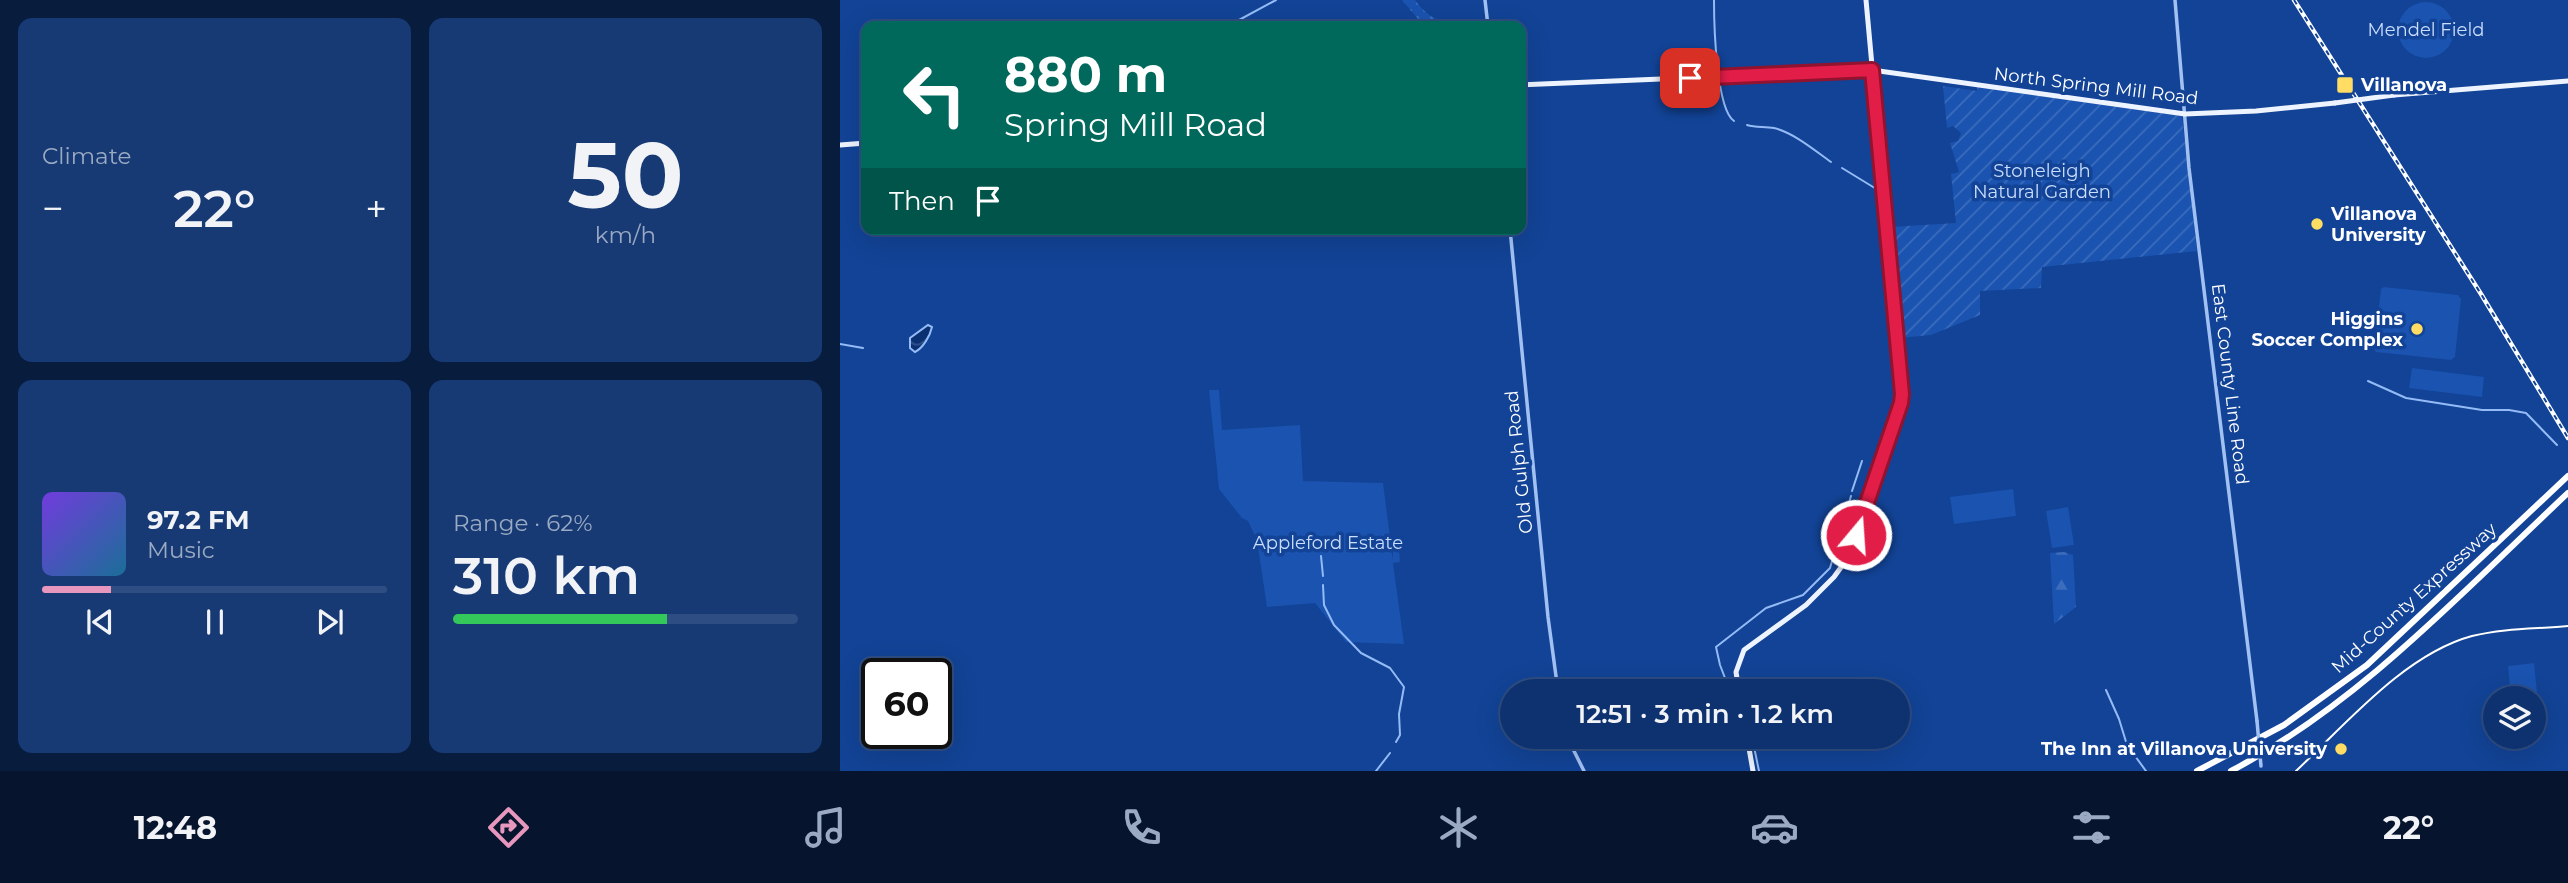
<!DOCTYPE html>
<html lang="en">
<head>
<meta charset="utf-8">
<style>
  body { margin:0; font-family:Montserrat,sans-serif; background:#173a75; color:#f1f3f6; height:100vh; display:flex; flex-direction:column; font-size:26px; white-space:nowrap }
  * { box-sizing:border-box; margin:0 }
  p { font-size:23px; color:#9baac3 }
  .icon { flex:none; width:38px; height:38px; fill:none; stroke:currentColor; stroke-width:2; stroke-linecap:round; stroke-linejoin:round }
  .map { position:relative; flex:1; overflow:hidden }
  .panel { display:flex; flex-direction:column; gap:18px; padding:18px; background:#081c3e; width:840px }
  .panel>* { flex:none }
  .top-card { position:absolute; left:21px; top:21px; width:665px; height:214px; border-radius:14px; box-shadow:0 7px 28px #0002,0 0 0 2px #2e4d83; background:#00695c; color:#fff; overflow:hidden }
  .buttons { position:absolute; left:1643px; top:686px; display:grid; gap:14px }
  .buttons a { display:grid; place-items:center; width:63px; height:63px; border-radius:50%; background:#0e3270; box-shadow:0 7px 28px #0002,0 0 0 2px #2e4d83; font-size:35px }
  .speed { position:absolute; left:21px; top:658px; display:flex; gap:14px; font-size:35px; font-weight:700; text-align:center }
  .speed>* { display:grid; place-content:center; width:91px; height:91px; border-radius:50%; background:#0e3270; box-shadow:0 7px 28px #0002,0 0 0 2px #2e4d83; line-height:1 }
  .speed .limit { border:4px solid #111; border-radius:10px; background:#fff; color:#111 }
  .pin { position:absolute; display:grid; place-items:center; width:60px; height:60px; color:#fff; margin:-30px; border-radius:14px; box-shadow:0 4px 10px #0006 }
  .me { position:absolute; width:77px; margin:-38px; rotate:18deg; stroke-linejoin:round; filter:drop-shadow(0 0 5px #0008) }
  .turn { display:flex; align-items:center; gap:24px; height:147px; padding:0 28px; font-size:32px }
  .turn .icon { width:91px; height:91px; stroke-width:2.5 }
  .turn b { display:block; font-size:49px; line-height:60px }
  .then { display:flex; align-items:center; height:66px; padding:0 28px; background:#0003; gap:14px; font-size:26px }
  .big { font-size:52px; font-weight:600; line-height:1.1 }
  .panel .widget { flex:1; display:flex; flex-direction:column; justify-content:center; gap:10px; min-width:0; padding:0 24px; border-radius:14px; background:#173a75 }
  .panel .dial { align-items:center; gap:0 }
  .dial b { font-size:91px; line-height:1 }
  .song { display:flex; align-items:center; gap:21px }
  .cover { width:84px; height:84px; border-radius:10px; background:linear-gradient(135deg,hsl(260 70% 55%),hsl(200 70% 35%)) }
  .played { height:7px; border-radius:4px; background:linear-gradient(90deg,#e797bd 20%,#2e4d83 20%) }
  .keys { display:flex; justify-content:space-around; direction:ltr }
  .heat { display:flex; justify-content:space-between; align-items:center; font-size:38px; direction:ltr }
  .charge { height:10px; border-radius:5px; background:linear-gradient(90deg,#34c759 62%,#2e4d83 0) }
  .panel .tiles { flex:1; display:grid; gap:18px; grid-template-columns:repeat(2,1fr) }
  .trip { position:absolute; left:660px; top:679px; width:410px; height:70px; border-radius:35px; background:#0e3270; box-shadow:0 7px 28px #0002,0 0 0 2px #2e4d83; font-weight:600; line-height:70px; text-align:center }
  .menu { display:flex; height:112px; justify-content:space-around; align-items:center; background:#06142d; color:#9baac3 }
  .menu .icon { width:49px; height:49px }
  .menu .current { color:#e797bd }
  .menu b { font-size:32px; color:#f1f3f6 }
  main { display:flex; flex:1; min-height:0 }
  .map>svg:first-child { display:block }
  .grass { fill:url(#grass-dots) }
  .forest { fill:url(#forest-firs) }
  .park { fill:#1a53b0 }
  .garden { fill:url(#garden-furrows) }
  .water { fill:url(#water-waves); stroke:#94bbf6; stroke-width:2 }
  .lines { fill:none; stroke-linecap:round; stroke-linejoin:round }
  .stream { stroke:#94bbf6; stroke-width:2 }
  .minor { stroke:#a2c1f3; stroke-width:3.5 }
  .major { stroke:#eef4ff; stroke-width:5 }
  .highway { stroke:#fff; stroke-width:6 }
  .tram { stroke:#fff; stroke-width:2 }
  .rail-casing { stroke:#fff; stroke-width:4.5 }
  .rail { stroke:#124396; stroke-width:2; stroke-dasharray:5; stroke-linecap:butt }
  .minor-bridge { stroke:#a2c1f3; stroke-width:3.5 }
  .major-bridge { stroke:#eef4ff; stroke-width:5 }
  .route-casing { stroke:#92132f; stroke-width:18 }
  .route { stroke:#e11d48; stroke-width:12 }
  .poi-dot { fill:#ffdd64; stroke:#124396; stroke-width:2.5 }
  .labels { text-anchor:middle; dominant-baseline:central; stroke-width:7; stroke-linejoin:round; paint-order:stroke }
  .park-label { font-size:18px; fill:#cadefd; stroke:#124396 }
  .poi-label { font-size:18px; font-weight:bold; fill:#fff; stroke:#124396; text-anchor:start }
  .street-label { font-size:18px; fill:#fff; stroke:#124396 }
</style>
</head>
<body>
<main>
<section class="panel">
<div class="tiles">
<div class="widget"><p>Climate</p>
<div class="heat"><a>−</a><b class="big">22°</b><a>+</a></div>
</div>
<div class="widget dial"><b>50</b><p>km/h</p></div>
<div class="widget">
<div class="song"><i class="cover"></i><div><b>97.2 FM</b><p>Music</p></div></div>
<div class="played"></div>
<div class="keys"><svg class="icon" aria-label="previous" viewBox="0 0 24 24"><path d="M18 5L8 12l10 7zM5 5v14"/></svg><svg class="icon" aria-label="pause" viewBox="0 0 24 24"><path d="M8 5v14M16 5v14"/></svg><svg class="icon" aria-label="next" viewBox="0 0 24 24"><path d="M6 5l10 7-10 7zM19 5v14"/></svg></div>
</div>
<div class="widget"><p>Range · 62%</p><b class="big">310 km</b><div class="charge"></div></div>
</div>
</section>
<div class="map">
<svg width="1728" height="771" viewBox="0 0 1728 771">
  <defs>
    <pattern id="grass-dots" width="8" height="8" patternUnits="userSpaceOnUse" patternTransform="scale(1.75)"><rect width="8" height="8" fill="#1a53b0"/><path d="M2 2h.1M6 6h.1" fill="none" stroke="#3c6dbc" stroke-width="1.8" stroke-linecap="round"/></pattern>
    <pattern id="forest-firs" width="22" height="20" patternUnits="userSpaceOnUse" patternTransform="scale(1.75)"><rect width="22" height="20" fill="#1a53b0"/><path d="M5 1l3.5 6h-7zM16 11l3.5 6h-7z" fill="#3c6dbc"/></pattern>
    <pattern id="garden-furrows" width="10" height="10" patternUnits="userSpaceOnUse" patternTransform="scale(1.75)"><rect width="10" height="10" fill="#1a53b0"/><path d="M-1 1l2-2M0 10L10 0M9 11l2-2" fill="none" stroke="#3c6dbc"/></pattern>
    <pattern id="water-waves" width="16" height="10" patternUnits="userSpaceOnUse" patternTransform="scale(1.75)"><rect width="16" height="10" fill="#0b3072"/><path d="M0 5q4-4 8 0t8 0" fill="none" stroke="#304f87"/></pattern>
  </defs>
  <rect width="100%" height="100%" fill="#124396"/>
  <path class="grass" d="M562 0H575C596 28 612 24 644 19V26H576L578 19Z"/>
  <path class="forest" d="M1224 552 1233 555 1236 607 1214 624 1210 553Z"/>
  <path class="park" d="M1558 30a28 28 0 1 1 56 0a28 28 0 1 1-56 0Z
    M1544 287 1618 295 1621 299 1615 357 1611 360 1536 352 1534 349 1541 289Z
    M1572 368 1644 377 1642 397 1569 388Z
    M369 390H379L382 430 460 425 463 481 543 483 553 560V550L559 549 560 562 553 563 564 644 506 642 475 603 427 607 417 540 408 521 402 518 379 489Z
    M1173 489 1176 516 1114 524 1110 497Z
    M1228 507 1234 545 1212 548 1206 511Z
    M1694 663 1700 722H1694V698H1671L1668 666Z"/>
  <path class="garden" d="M1103 86 1137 91V87L1342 116 1357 251 1202 267 1201 288 1140 291V315L1091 335 1060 338 1050 227 1116 223 1111 174 1119 172 1110 143 1118 141 1121 133 1113 126 1107 128Z"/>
  <path class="water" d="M88 325 92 327C90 336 83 348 75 352L70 348V338Z"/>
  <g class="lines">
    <path class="stream" d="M874 0C874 23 876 109 894 121
      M399 20 436 0
      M907 125C916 128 925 126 934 128 954 133 974 150 991 162
      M1002 168 1038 190
      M0 344 23 348
      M1528 381 1566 398 1642 410H1669L1686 413 1717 445
      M1012 491 1022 461
      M481 556 483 576
      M483 585 484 605 494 625 521 653 550 668 564 687 559 714 560 735 556 742
      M1266 690 1279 719 1287 745 1306 771
      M890 691 880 665 876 647 926 608 963 595 990 568 1011 496
      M912 737 919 771
      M536 771 550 753"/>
    <path class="minor" d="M645 0 648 26
      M1335 0 1349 168 1417 721
      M670 229 708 617 718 691
      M727 737 744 771"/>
    <path class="major" d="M681 85 1032 70 1345 114 1416 111 1495 103
      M1554 95 1728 81
      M0 145 26 143
      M899 691 896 672 904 650 966 605 994 577 1007 559 1061 403 1062 394 1026 0
      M907 737 913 771"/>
    <path class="highway" d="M1357 771 1444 725 1527 665 1728 476
      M1391 771C1520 703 1622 592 1728 493"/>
    <path class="tram" d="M1456 771C1506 724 1565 654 1632 636 1664 628 1696 629 1728 626"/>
    <defs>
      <path id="rail" d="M1454 0 1641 294 1728 438"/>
    </defs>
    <use href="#rail" class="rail-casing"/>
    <use href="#rail" class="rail"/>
    <path class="minor-bridge" d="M1417 721 1421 766"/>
    <path class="major-bridge" d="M1495 103 1554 95"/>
  </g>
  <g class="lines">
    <defs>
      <path id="route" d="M850 78 1032 70 1062 394 1061 403 1016 535"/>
    </defs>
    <use href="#route" class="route-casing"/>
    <use href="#route" class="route"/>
  </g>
  <g class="poi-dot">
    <rect x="1496" y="76" width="18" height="18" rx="3.5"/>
    <circle cx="1477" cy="224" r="7"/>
    <circle cx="1577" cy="329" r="7"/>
    <circle cx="1501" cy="749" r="7"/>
  </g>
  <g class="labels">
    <g class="park-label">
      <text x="1586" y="30">Mendel Field</text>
      <text x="1202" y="171">Stoneleigh<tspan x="1202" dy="21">Natural Garden</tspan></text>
      <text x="488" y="543">Appleford Estate</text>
    </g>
    <g class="poi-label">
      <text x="1521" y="85">Villanova</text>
      <text x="1491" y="214">Villanova<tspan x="1491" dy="21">University</tspan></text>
      <text x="1563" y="319" text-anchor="end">Higgins<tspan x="1563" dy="21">Soccer Complex</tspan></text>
      <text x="1487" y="749" text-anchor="end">The Inn at Villanova University</text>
    </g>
    <g class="street-label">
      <text transform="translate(1256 86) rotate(7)">North Spring Mill Road</text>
      <text transform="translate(1390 384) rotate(83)">East County Line Road</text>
      <text transform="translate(679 462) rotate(-96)">Old Gulph Road</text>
      <text transform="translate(1574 598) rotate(-42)">Mid-County Expressway</text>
    </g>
  </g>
</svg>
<div class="buttons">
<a><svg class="icon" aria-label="layers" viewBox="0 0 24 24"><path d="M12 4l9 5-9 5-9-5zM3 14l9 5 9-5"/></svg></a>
</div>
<div class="speed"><div class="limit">60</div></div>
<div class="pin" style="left:850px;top:78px;background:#d93025"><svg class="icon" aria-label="arrive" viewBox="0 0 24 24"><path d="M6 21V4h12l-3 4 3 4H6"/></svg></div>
<svg class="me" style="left:1016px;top:535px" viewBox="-20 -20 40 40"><circle r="17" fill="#e11d48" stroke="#fff" stroke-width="3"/><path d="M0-11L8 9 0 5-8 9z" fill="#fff"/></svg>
<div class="trip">12:51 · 3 min · 1.2 km</div>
<div class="top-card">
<div class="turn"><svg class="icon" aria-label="left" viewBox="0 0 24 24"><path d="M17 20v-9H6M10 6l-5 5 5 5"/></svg><div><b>880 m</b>Spring Mill Road</div></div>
<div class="then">Then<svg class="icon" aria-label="arrive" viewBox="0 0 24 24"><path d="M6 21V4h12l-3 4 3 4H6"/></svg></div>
</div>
</div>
</main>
<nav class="menu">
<b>12:48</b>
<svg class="icon current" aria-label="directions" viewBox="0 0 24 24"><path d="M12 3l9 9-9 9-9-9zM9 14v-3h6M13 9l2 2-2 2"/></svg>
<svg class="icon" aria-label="music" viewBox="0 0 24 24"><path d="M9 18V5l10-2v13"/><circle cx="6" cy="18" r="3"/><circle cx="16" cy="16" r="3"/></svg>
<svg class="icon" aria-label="phone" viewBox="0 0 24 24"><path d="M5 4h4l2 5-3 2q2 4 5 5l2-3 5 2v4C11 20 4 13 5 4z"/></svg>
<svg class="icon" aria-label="climate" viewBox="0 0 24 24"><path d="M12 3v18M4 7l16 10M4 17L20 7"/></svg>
<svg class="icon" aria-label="car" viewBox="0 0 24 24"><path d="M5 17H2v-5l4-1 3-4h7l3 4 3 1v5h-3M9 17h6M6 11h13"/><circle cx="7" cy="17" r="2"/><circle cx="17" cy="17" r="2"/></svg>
<svg class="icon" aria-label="filters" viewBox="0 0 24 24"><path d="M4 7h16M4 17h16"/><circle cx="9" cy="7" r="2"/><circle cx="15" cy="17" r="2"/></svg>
<b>22°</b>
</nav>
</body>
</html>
